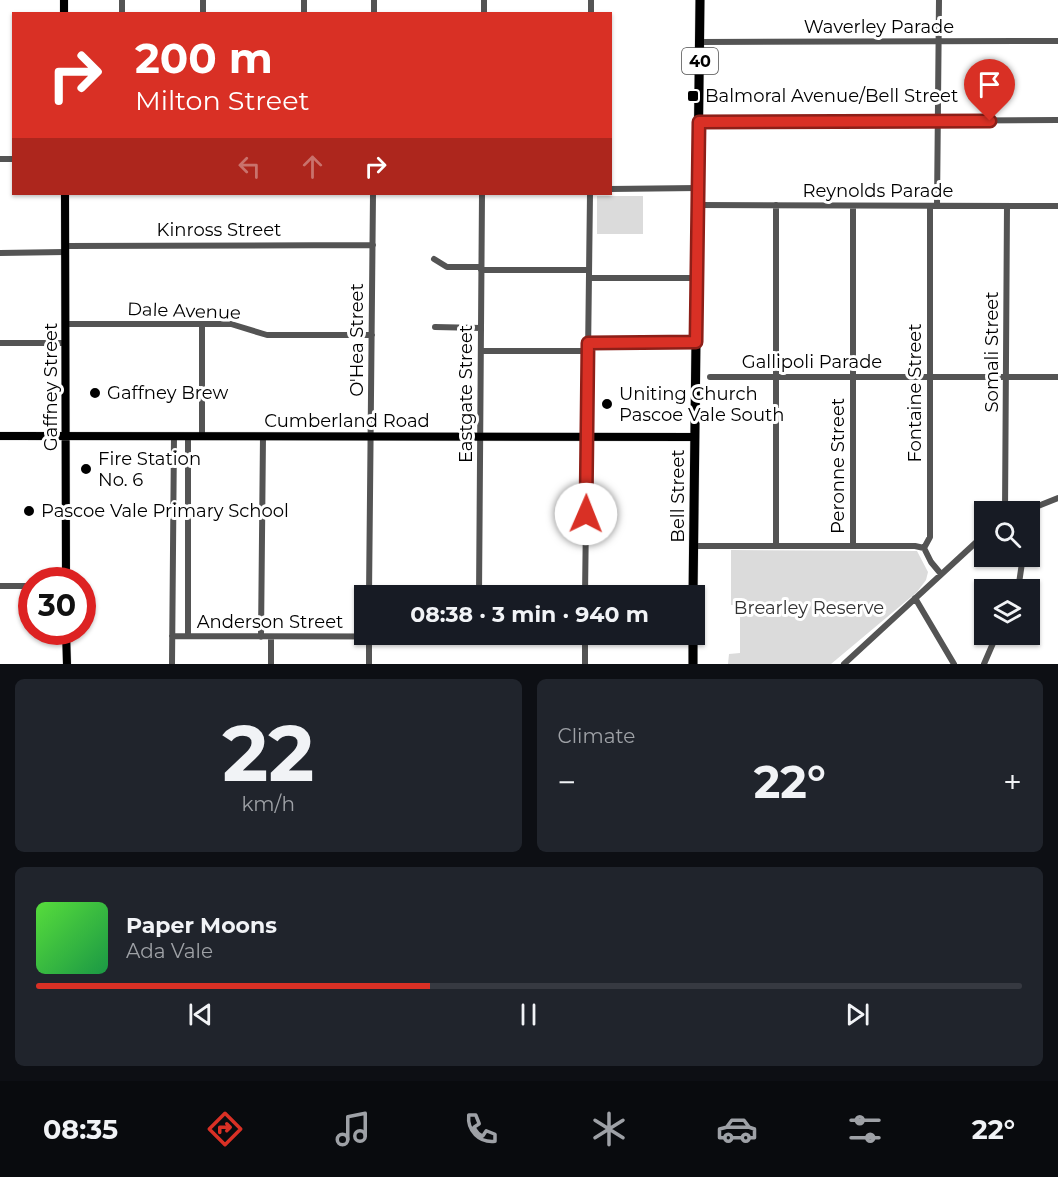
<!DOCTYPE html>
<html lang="en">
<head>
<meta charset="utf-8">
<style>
  body { margin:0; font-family:Montserrat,sans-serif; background:#20242c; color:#f1f3f6; height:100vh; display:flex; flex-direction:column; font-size:22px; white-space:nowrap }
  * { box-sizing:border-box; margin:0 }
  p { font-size:20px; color:#9ea1a6 }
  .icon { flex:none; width:33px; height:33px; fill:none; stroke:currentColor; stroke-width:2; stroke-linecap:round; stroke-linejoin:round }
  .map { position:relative; height:664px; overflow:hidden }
  .details { display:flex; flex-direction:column; gap:15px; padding:15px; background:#0d0f14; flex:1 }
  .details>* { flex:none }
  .banner { position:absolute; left:12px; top:12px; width:600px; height:183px; border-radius:0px; box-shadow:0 2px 4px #0004; background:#d93025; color:#fff; overflow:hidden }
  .controls { position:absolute; left:974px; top:501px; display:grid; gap:12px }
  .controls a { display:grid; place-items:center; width:66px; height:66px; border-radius:0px; background:#171b24; box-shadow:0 2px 4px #0004; font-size:30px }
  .speed { position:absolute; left:18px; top:567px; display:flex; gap:12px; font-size:30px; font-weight:700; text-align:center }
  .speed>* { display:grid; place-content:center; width:78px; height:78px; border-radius:50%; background:#171b24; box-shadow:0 2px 4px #0004; line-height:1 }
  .speed .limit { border:9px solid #d22; background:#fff; color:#111 }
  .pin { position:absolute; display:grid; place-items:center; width:51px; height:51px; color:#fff; margin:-62px -26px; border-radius:50% 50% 50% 0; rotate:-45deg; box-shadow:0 0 6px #0007 }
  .pin .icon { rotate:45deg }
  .me { position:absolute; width:66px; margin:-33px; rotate:1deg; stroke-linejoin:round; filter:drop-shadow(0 0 4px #0008) }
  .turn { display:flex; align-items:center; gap:21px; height:126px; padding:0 24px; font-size:27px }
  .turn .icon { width:78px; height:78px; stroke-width:2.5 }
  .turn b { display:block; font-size:42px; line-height:51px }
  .lanes { display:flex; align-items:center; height:57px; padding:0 24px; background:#0003; justify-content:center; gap:30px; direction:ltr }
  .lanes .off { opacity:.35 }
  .big { font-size:45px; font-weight:700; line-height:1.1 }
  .details .tile { flex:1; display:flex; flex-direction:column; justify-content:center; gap:9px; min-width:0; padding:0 21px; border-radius:9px; background:#20242c }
  .details .dial { align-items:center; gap:0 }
  .dial b { font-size:78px; line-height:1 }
  .song { display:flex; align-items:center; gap:18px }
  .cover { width:72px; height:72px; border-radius:9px; background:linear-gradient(135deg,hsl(110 70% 55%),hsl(140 70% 35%)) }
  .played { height:6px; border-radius:3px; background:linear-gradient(90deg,#d93025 40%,#363941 40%) }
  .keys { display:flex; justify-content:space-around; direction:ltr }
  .heat { display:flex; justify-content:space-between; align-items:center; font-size:33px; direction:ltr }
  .details .tiles { flex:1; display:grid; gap:15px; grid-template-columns:1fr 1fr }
  .tile:last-child { grid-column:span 2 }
  .trip { position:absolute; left:354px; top:585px; width:351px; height:60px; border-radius:0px; background:#171b24; box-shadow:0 2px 4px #0004; font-weight:700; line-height:60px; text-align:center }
  .tab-bar { display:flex; height:96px; justify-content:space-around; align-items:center; background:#090b0e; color:#9ea1a6 }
  .tab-bar .icon { width:42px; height:42px }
  .tab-bar .current { color:#d93025 }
  .tab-bar b { font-size:27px; color:#f1f3f6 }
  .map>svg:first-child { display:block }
  .green { fill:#dbdbdb }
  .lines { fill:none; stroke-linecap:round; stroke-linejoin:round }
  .major-casing { stroke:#dbdbdb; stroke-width:9 }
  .highway-casing { stroke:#dbdbdb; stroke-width:10 }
  .minor { stroke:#545454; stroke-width:6 }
  .major { stroke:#000; stroke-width:8 }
  .highway { stroke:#000; stroke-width:9 }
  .route-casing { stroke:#8d1f18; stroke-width:15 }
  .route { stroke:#d93025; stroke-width:10 }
  .poi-dot { fill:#000; stroke:#fff; stroke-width:2 }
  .labels { text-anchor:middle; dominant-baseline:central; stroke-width:6; stroke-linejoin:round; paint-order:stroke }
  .shield { fill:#fff; stroke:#4c4c4c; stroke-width:1.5 }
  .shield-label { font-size:16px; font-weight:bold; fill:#000 }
  .street-label { font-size:18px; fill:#000; stroke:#fff }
  .poi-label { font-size:18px; fill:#000; stroke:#fff; text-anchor:start }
  .park-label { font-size:18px; fill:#323232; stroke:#fff }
</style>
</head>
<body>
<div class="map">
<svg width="1058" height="664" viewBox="0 0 1058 664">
  <rect width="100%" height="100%" fill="#fff"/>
  <path class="green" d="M597 196H643V234H597Z
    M731 550 917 551 928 572 926 580 917 592 831 664H728L729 654 740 653V605H731Z"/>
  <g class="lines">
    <defs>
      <path id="major" d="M64 0V14
        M65 194 66 580
        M0 436 695 437
        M66 632 67 664"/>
      <path id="highway" d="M693 596 700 0
        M693 664V634"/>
    </defs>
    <use href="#major" class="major-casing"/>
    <use href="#highway" class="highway-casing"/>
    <path class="minor" d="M122 0V14
      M203 14V0
      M304 14V0
      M374 14V0
      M484 14V0
      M591 14V0
      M700 42 1058 41
      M699 122 1058 120
      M0 159H14
      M610 189 698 188
      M698 205 1058 206
      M930 206V537L924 548 931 562 941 574
      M937 206 939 0
      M65 246 373 245
      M0 253 65 252
      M434 259 447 267H481
      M481 270H589
      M589 278H698
      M65 324H231L267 335H372
      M202 324V436
      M435 327 481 328
      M0 343H65
      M588 343 697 342
      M481 351H588
      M710 377H1058
      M1005 512 1007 206
      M1023 512 1058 498
      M694 546H915L924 548
      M776 546V205
      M853 546V206
      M0 586H32
      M1018 590 1023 556
      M369 596 373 194
      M479 596 482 194
      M585 596 590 194
      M915 598 954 664
      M172 636 693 637
      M188 636V436
      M261 637 263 436
      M172 664 174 436
      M271 664V637
      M369 664V635
      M585 664V635
      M844 664 984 535
      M984 664 997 634"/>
    <use href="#major" class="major"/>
    <use href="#highway" class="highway"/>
  </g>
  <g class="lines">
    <defs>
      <path id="route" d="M586 514 588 343 696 342 699 122 990 121"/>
    </defs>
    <use href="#route" class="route-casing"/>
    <use href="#route" class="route"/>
  </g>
  <g class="poi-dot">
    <rect x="687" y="90" width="12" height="12" rx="3"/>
    <circle cx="95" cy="393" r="6"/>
    <circle cx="607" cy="404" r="6"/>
    <circle cx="86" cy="469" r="6"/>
    <circle cx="29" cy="511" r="6"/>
  </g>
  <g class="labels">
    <rect class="shield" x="682" y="48" width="36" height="26" rx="4.5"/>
    <g class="shield-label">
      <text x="700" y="61">40</text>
    </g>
    <g class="street-label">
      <text x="879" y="27">Waverley Parade</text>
      <text x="878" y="191">Reynolds Parade</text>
      <text x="219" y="230">Kinross Street</text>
      <text transform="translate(184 311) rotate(2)">Dale Avenue</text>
      <text transform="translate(357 340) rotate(-90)">O'Hea Street</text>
      <text transform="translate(992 352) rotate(-90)">Somali Street</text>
      <text x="812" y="362">Gallipoli Parade</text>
      <text transform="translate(51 387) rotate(-90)">Gaffney Street</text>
      <text transform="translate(915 393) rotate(-90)">Fontaine Street</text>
      <text transform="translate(466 394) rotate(-90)">Eastgate Street</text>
      <text x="347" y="421">Cumberland Road</text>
      <text transform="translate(838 466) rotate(-90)">Peronne Street</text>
      <text transform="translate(678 496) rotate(-90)">Bell Street</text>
      <text x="270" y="622">Anderson Street</text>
    </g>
    <g class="poi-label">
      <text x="705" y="96">Balmoral Avenue/Bell Street</text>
      <text x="107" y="393">Gaffney Brew</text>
      <text x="619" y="394">Uniting Church<tspan x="619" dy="21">Pascoe Vale South</tspan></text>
      <text x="98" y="459">Fire Station<tspan x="98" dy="21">No. 6</tspan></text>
      <text x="41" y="511">Pascoe Vale Primary School</text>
    </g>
    <g class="park-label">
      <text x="809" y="608">Brearley Reserve</text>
    </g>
  </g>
</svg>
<div class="controls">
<a><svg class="icon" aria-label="search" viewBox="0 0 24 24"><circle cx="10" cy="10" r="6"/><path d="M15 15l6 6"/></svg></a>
<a><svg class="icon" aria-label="layers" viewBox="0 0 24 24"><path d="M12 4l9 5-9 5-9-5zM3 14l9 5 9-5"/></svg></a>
</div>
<div class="speed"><div class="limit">30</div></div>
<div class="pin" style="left:990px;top:121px;background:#d93025"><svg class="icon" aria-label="arrive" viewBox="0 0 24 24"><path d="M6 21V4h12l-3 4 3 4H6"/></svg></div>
<svg class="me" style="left:586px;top:514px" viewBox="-20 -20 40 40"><circle r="19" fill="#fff"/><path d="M0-13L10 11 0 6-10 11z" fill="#d93025"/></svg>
<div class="trip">08:38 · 3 min · 940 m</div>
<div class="banner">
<div class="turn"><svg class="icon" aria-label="right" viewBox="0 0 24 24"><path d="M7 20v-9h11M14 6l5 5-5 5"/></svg><div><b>200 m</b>Milton Street</div></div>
<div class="lanes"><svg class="icon off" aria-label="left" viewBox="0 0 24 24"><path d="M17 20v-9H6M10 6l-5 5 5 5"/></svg><svg class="icon off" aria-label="ahead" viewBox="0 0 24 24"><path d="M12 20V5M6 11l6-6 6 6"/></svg><svg class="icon" aria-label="right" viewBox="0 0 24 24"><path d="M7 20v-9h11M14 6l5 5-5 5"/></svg></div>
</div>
</div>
<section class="details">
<div class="tiles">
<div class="tile dial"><b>22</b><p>km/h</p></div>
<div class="tile"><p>Climate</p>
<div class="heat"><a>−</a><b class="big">22°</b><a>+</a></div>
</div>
<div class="tile">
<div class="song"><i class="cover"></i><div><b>Paper Moons</b><p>Ada Vale</p></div></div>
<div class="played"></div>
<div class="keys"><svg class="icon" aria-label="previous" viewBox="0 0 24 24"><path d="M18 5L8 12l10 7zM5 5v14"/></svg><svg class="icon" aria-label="pause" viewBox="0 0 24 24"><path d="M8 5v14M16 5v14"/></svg><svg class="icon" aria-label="next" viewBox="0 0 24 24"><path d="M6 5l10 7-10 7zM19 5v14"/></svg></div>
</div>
</div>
</section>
<nav class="tab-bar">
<b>08:35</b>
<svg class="icon current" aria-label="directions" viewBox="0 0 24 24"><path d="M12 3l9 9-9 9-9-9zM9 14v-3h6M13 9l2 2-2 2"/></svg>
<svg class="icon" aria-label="music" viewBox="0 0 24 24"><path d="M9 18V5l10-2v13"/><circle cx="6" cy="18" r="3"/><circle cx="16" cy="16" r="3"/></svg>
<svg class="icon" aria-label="phone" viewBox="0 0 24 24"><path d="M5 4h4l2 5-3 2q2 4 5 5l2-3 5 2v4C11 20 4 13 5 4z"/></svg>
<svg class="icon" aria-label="climate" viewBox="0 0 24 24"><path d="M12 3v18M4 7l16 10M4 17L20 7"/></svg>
<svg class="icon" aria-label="car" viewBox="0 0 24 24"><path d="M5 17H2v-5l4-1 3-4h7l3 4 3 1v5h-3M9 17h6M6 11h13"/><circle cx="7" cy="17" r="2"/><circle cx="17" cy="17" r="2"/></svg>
<svg class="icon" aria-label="filters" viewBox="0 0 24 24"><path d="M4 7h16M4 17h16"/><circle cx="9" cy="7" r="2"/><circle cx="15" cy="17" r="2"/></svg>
<b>22°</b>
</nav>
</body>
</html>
